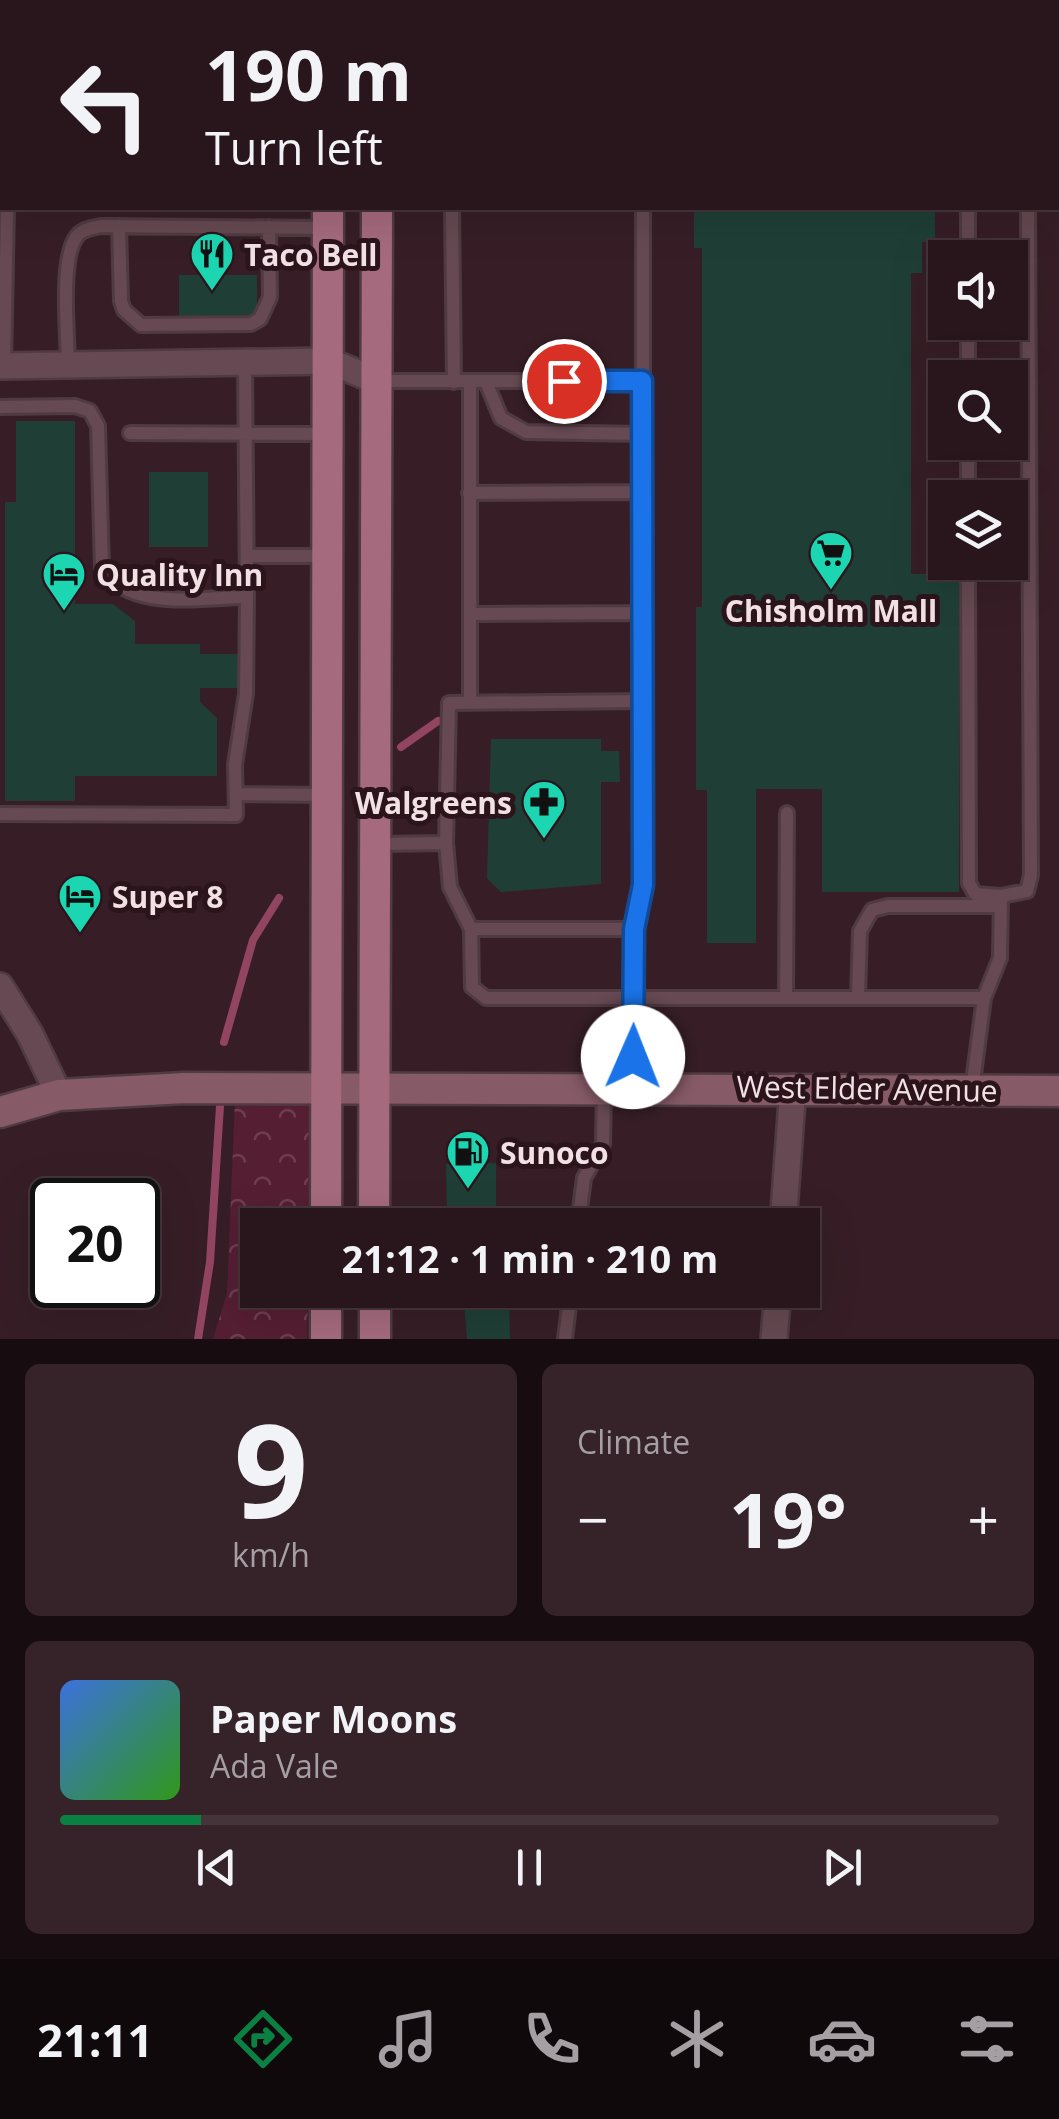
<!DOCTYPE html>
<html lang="en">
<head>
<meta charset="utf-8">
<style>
  body { margin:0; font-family:"Open Sans",sans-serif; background:#352329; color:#f1f3f6; height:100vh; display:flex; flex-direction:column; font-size:38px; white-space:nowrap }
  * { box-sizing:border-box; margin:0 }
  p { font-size:32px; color:#a59fa3 }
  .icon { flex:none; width:55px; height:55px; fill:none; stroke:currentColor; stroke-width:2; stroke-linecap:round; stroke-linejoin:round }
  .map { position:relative; height:1339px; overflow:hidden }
  .sheet { display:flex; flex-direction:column; gap:25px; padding:25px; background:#170c0f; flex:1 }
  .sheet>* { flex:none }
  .top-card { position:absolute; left:0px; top:0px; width:1060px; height:210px; box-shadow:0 10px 40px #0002,0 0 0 2px #45353b; background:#29161c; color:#f1f3f6; overflow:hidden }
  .controls { position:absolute; left:928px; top:240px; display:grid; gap:20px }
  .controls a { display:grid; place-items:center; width:100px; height:100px; border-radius:0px; background:#29161c; box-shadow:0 10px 40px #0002,0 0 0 2px #45353b; font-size:50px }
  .speed { position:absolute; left:30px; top:1178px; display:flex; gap:20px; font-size:50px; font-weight:700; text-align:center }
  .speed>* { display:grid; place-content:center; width:130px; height:130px; border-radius:50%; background:#29161c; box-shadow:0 10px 40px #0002,0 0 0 2px #45353b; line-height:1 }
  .speed .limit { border:5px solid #111; border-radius:15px; background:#fff; color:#111 }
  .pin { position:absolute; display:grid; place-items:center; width:85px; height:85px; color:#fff; margin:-42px; border:5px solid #fff; border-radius:50%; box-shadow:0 2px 10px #0007 }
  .me { position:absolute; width:110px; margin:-55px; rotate:1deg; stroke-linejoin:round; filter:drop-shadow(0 0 8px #0008) }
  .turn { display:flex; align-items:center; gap:35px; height:210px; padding:0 40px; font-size:45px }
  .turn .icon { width:130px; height:130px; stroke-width:2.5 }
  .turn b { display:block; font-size:70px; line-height:85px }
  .big { font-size:75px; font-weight:700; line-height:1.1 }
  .sheet .card { flex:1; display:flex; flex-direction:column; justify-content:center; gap:15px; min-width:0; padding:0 35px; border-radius:15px; background:#352329 }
  .sheet .dial { align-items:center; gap:0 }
  .dial b { font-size:130px; line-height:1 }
  .song { display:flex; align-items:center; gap:30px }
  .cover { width:120px; height:120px; border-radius:15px; background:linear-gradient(135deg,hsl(220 70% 55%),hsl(110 70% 35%)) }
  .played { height:10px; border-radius:5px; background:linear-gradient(90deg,#0b8043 15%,#45353b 15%) }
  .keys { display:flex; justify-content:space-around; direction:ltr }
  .heat { display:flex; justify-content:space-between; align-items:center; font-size:55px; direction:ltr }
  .sheet .tiles { flex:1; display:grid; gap:25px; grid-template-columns:1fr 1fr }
  .card:last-child { grid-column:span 2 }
  .trip { position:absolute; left:240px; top:1208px; width:580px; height:100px; border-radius:0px; background:#29161c; box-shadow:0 10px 40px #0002,0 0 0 2px #45353b; font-weight:700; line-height:100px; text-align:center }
  .dock { display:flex; height:160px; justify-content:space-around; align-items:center; background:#10090b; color:#a59fa3 }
  .dock .icon { width:70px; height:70px }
  .dock .on { color:#0b8043 }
  .dock b { font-size:45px; color:#f1f3f6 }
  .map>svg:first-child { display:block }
  .park { fill:url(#park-crowns) }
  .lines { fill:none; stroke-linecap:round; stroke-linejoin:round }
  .stream { stroke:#924560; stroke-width:8 }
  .building { fill:#1f3f36 }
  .lane-casing { stroke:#503b42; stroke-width:18 }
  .street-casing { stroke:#503b42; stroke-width:30 }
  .secondary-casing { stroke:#503b42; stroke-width:35 }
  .primary-casing { stroke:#503b42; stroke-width:35 }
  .lane { stroke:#664952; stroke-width:12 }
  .street { stroke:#664952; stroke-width:25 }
  .secondary { stroke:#865a67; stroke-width:30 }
  .primary { stroke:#a56a7d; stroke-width:30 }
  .route-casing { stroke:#114b97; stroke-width:25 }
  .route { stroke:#1a73e8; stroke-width:18 }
  .labels { text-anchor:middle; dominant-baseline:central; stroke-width:10; stroke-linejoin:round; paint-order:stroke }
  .poi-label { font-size:30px; font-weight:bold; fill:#f1e0e4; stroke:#2c141c; text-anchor:start }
  .street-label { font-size:30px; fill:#f1e0e4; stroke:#2c141c }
</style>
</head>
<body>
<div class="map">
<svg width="1059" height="1339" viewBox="0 0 1059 1339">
  <defs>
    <pattern id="park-crowns" width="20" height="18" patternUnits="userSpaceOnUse" patternTransform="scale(2.5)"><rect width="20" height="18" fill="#551e33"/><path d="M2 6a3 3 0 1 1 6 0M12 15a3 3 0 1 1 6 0" fill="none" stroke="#6e3e50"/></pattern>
  </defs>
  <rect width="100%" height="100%" fill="#371e26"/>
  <path class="park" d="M309 1099 308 1225H258V1290H308L307 1339H213L227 1293 235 1101Z"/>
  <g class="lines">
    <path class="stream" d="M401 747 438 721
      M224 1042 253 940 279 898
      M198 1339 210 1262 220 1106"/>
  </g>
  <path class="building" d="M694 208H935V242H922V273H911V574H959V892H822V789H756V943H707V790H696V607H702V248H694Z
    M179 275H257V317H179Z
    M16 421H75V604H113L135 621V644H200V654H241V688H200V702L217 718V776H75V801H5V502H16Z
    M149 472H208V547H149Z
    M491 739H601V751H619L620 782H601V884L501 892 487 878Z
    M496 1163V1215H447L446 1164Z
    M463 1290H509L510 1339H467Z"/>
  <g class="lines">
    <defs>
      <path id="lane" d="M474 0V2
        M1027 0V2
        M448 2 455 0
        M644 2V0
        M968 2V0
        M452 208 454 382
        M968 208V258
        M119 226 121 301 124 310 141 325 251 324 260 319 270 297 269 227
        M968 322V378
        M68 365C68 337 59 255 78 235 83 229 93 228 101 226L326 228
        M4 366 7 208
        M377 381H642
        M470 382V702
        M486 382 501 418 526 432 642 434
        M0 407 75 406 90 411 98 426 102 568C131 612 200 597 247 597L245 363
        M130 433 328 434
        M968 442V498
        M469 493 642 492
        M247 556H328
        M1010 557H1029
        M968 562 969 883 975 894 1001 896 1000 958 984 998 972 1089
        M470 614 643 613
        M236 794 327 795
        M0 814 236 815 235 764 246 694 247 597
        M446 843 449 703 642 701
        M378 844 446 843 450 887 471 929 472 987 486 998H984
        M1001 896 1027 891 1031 875 1028 208
        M471 929H633
        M786 997 787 813
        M858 998 860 931 872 910 888 906H1001
        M632 1086 633 929 643 885V208
        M578 1225 584 1178 603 1144 604 1088
        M565 1339 571 1290"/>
      <path id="street" d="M0 366 329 361 377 381
        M0 986 30 1034 59 1095
        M783 1225 793 1087
        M774 1339 778 1290"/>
      <path id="secondary" d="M0 1112 59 1095 184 1088 1059 1091"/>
      <path id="primary" d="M328 0V2
        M377 2V0
        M326 1225 328 208
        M374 1225C376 886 377 547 377 208
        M375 1290V1339
        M326 1339V1290"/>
    </defs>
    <use href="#lane" class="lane-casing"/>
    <use href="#street" class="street-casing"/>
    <use href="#secondary" class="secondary-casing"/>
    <use href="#primary" class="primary-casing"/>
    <use href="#lane" class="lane"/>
    <use href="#street" class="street"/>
    <use href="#secondary" class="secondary"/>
    <use href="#primary" class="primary"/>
  </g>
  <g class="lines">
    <defs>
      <path id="route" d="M564 381H642L643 885 634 929 633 1057"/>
    </defs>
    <use href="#route" class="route-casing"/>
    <use href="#route" class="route"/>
  </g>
  <defs>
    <symbol id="restaurant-pin" viewBox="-11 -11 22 30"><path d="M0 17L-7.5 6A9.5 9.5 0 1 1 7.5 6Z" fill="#1cd5b1" stroke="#2c141c"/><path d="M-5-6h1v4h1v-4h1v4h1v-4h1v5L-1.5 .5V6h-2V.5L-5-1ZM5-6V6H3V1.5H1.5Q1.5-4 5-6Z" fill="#111"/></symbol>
    <symbol id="supermarket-pin" viewBox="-11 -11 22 30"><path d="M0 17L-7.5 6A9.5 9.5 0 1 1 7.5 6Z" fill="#1cd5b1" stroke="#2c141c"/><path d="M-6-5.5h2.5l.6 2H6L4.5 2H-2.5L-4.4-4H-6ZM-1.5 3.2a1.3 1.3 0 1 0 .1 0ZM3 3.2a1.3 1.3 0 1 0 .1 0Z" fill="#111"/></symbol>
    <symbol id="hotel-pin" viewBox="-11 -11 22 30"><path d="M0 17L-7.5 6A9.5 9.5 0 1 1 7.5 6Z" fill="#1cd5b1" stroke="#2c141c"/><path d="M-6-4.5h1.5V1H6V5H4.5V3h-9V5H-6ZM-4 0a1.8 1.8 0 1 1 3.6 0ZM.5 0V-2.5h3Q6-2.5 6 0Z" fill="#111"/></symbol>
    <symbol id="pharmacy-pin" viewBox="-11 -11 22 30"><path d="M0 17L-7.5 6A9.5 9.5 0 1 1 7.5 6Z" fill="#1cd5b1" stroke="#2c141c"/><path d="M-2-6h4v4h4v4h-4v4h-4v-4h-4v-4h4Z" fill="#111"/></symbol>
    <symbol id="fuel-pin" viewBox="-11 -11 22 30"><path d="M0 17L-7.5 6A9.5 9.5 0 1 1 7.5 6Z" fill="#1cd5b1" stroke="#2c141c"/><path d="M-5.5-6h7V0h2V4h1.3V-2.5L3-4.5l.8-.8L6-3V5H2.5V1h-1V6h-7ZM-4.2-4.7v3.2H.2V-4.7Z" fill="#111"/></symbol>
  </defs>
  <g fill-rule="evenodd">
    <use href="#restaurant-pin" x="187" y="229" width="50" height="68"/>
    <use href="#supermarket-pin" x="806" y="528" width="50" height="68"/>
    <use href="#hotel-pin" x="39" y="549" width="50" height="68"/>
    <use href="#pharmacy-pin" x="519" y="777" width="50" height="68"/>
    <use href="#hotel-pin" x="55" y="871" width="50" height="68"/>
    <use href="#fuel-pin" x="443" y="1127" width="50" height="68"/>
  </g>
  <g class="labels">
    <g class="poi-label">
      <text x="244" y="254">Taco Bell</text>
      <text x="96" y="574">Quality Inn</text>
      <text x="831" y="610" text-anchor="middle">Chisholm Mall</text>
      <text x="512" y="802" text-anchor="end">Walgreens</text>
      <text x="112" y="896">Super 8</text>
      <text x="500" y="1152">Sunoco</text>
    </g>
    <g class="street-label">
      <text transform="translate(867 1088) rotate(1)">West Elder Avenue</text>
    </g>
  </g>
</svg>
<div class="controls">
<a><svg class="icon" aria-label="sound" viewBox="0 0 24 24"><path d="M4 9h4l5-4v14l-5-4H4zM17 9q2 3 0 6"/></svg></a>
<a><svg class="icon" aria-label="search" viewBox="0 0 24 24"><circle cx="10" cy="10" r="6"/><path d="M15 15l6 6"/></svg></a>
<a><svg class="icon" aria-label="layers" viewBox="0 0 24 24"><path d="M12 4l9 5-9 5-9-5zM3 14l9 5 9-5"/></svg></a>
</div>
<div class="speed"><div class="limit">20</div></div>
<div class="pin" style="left:564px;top:381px;background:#d93025"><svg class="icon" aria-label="arrive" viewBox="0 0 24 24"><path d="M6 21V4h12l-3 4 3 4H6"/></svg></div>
<svg class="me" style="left:633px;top:1057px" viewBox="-20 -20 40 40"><circle r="19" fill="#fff"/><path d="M0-13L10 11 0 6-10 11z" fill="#1a73e8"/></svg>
<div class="trip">21:12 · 1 min · 210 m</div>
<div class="top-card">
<div class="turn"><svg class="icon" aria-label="left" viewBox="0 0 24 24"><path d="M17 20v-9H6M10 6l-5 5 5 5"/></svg><div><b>190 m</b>Turn left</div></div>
</div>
</div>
<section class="sheet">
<div class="tiles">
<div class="card dial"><b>9</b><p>km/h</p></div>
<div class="card"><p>Climate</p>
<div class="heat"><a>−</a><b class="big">19°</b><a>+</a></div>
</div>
<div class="card">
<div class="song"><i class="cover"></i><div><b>Paper Moons</b><p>Ada Vale</p></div></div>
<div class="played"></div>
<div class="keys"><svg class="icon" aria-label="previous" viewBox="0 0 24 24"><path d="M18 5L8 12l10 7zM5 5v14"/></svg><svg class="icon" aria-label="pause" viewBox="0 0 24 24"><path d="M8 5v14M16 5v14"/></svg><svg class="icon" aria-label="next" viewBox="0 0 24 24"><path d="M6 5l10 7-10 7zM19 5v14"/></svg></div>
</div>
</div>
</section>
<nav class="dock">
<b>21:11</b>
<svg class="icon on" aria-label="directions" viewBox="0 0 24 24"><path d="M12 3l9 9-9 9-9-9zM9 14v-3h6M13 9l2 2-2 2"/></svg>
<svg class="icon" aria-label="music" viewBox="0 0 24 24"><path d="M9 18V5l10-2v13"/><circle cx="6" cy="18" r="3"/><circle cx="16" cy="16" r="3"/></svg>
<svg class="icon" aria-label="phone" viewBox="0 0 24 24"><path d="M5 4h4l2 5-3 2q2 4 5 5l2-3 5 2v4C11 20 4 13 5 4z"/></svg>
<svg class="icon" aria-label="climate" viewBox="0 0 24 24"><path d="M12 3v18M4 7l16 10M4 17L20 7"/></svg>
<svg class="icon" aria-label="car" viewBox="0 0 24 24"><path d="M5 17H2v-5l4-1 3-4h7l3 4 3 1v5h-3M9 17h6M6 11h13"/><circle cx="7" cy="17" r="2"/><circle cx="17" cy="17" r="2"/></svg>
<svg class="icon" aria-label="filters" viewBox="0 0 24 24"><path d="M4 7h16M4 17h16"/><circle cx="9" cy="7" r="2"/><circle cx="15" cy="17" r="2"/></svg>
</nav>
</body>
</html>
